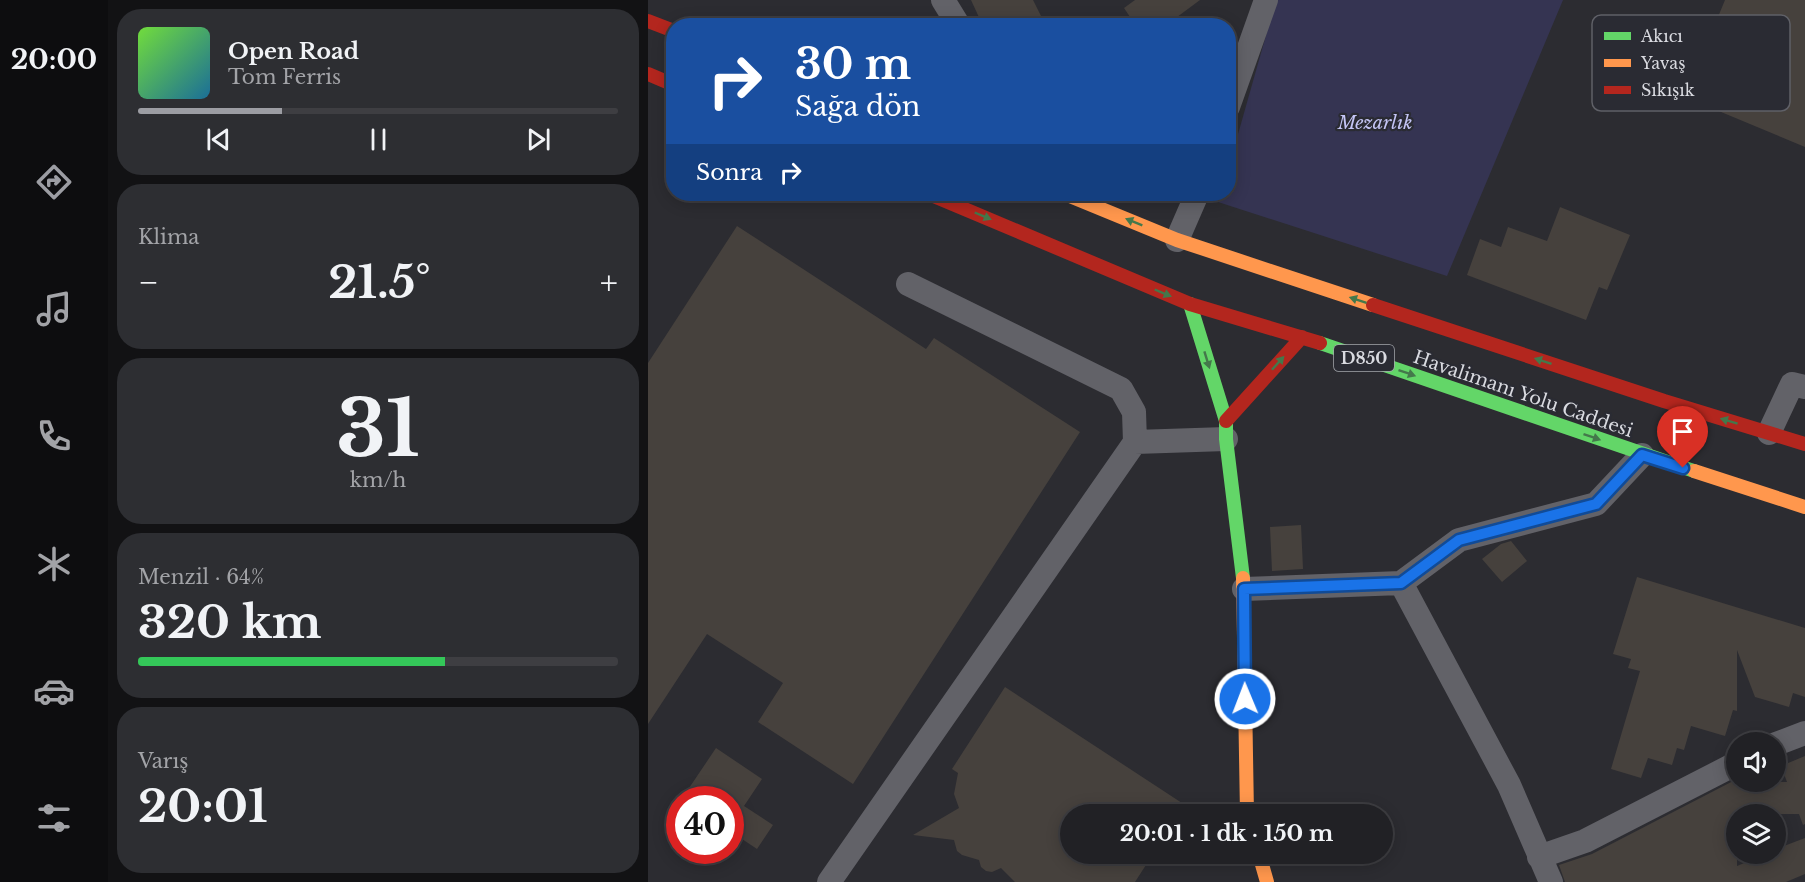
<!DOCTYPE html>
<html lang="tr">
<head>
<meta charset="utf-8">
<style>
  body { margin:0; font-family:"Libre Baskerville",serif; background:#2d2e32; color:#f1f3f6; height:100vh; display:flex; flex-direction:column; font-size:22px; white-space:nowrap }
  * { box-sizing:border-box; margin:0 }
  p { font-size:20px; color:#a2a3a7 }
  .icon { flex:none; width:33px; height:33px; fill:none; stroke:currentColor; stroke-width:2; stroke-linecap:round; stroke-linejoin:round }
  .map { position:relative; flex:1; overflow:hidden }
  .details { display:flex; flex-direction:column; gap:9px; padding:9px; background:#121214; width:540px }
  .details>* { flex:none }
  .hud { position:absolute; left:18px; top:18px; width:570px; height:183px; border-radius:24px; box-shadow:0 3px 15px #0003,0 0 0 2px #3e3e42; background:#1a4fa0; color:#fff; overflow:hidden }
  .fabs { position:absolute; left:1078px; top:732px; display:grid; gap:12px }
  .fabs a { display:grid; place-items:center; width:60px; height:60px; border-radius:50%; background:#212125; box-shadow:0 3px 15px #0003,0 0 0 2px #3e3e42; font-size:30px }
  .speed { position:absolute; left:18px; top:786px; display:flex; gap:12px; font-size:30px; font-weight:700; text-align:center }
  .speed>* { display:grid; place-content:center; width:78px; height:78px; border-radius:50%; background:#212125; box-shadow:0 3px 15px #0003,0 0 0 2px #3e3e42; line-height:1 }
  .speed .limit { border:9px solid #d22; background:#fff; color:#111 }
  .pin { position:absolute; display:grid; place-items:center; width:51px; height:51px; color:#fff; margin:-62px -26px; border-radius:50% 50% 50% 0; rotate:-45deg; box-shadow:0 0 6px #0007 }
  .pin .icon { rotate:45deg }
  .me { position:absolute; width:66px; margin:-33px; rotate:359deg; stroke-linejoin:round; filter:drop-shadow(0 0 4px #0008) }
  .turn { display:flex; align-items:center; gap:21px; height:126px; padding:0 30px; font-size:27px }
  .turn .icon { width:78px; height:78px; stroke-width:2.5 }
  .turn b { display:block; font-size:42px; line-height:51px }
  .then { display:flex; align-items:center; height:57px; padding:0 30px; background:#0003; gap:12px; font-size:22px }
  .big { font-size:45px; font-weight:700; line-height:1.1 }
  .details .tile { flex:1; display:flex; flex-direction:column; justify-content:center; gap:9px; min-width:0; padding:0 21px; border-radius:24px; background:#2d2e32 }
  .details .dial { align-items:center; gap:0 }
  .dial b { font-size:78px; line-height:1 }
  .song { display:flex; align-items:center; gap:18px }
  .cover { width:72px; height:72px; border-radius:9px; background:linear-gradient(135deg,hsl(100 70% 55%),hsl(200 70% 35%)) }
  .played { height:6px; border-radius:3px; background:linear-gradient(90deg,#9c9da3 30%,#3e3e42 30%) }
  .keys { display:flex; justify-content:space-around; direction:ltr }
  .heat { display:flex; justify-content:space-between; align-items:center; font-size:33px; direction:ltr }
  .charge { height:9px; border-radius:4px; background:linear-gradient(90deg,#34c759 64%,#3e3e42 0) }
  .trip { position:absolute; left:412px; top:804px; width:333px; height:60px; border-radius:30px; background:#212125; box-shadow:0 3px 15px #0003,0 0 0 2px #3e3e42; font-weight:700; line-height:60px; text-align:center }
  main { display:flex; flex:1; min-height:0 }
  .tabs { display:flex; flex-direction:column; width:108px; justify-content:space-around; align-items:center; background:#0d0d0f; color:#a2a3a7 }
  .tabs .icon { width:42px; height:42px }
  .tabs .active { color:#9c9da3 }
  .tabs b { font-size:27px; color:#f1f3f6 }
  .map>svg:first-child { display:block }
  .green { fill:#353452 }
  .building { fill:#46413d }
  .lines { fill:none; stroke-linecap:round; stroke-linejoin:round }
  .street { stroke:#626268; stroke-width:24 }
  .fast { stroke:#63d668; stroke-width:14 }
  .slow { stroke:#ff974d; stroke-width:14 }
  .jam { stroke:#b3261e; stroke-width:14 }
  .oneway { fill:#44784b }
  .route-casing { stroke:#114b97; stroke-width:15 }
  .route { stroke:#1a73e8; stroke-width:10 }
  .labels { text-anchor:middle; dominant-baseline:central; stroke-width:4.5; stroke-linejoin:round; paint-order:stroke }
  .shield { fill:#2a2b33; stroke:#a4a6ac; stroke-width:1.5 }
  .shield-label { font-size:16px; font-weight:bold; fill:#d9dae0 }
  .park-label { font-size:18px; font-style:italic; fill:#c4c5f5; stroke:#2a2b33 }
  .street-label { font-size:18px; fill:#d9dae0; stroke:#2a2b33 }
  .key { fill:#2a2b33; stroke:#5f6067; stroke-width:1.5 }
  .key-label { font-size:16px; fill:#d9dae0 }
</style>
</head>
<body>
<main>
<nav class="tabs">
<b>20:00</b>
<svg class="icon active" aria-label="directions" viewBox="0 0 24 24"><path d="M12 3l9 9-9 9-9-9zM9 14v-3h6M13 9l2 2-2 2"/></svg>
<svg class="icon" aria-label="music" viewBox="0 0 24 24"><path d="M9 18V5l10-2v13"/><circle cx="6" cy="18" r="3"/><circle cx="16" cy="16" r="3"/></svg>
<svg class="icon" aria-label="phone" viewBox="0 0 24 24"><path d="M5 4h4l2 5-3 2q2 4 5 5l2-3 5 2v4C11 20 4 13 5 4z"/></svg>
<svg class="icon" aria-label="climate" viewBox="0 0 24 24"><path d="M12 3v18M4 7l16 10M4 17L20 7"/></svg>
<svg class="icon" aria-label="car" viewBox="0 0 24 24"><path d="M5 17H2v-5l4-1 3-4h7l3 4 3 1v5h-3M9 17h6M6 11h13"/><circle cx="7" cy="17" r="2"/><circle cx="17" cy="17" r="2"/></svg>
<svg class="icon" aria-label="filters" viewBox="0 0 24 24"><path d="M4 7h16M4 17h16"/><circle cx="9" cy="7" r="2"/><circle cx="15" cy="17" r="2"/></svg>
</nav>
<section class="details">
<div class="tile">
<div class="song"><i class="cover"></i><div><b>Open Road</b><p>Tom Ferris</p></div></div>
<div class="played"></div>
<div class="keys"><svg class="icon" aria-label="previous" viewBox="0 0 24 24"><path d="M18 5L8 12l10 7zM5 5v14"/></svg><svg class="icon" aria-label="pause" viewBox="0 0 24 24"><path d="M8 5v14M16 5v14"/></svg><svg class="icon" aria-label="next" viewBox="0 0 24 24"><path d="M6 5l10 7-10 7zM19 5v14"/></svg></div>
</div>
<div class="tile"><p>Klima</p>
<div class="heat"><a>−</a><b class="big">21.5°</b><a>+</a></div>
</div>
<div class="tile dial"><b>31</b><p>km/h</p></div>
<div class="tile"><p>Menzil · 64%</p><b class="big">320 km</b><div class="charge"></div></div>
<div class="tile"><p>Varış</p><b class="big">20:01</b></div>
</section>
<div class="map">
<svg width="1157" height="882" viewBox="0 0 1157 882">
  <rect width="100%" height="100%" fill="#2c2c31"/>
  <path class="green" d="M628 0H915L799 276 570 202 572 194H580L581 166Z"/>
  <path class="building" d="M323 0H385L398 26H335Z
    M487 0H552L517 26H488L476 8Z
    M1077 0H1157V147L1037 97Z
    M912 207 982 235 959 290 951 287 938 320 819 275 832 239 853 247 860 227 899 241Z
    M89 226 278 349 286 338 432 432 205 784 110 722 135 683 59 634 0 724V363Z
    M653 525 655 569 624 571 622 527Z
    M863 541 879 561 854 582 834 559 853 544Z
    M989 577 1157 628V697L1145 693 1141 707 1107 697 1089 650V711L1085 710 1077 736 1043 726 1036 750 1029 748 1024 765 1000 758 993 778 963 769 992 671 980 668 983 659 965 654Z
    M357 687 537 805 531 814H423V854H505L487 882H367L353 868 344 872 338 871 333 867 331 860 314 855 309 851 306 840 265 835 311 808 306 794 310 773 304 769Z
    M68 748 114 779 96 806 125 825 109 849 82 831V800H33Z
    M1157 756V824L1155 825 1151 814H1089V866L1118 854H1128V849L1157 838V874L1138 882H917L911 865 944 854 1089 779V784L1094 782H1139L1133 766Z"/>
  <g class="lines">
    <path class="street" d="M295 0 311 26
      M580 107 618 0
      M529 240 549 194
      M260 284 473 389 486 412 487 442
      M1121 433 1144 384 1157 387
      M753 583 861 785 903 882
      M596 589 753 583 811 540 948 504 994 455
      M1128 744 1157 733
      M891 857 937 841 1089 763
      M181 882 487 442 578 439"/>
    <path class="fast" d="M542 304 578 421V439L595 578
      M672 343 1046 471"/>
    <path class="slow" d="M417 194 529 240 725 305
      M1046 471 1157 507
      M595 578 599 814
      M611 854 619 882"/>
    <path class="jam" d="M0 21 26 31
      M0 74 26 85
      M281 194 542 304 672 343
      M725 305 1016 401 1157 444
      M578 421 654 337"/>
  </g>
  <defs><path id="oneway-solid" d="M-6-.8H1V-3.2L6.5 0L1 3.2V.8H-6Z" transform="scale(1.5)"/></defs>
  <g class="oneway">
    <use href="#oneway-solid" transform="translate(335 216) rotate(23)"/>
    <use href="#oneway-solid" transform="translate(486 222) rotate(-158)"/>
    <use href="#oneway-solid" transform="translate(515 293) rotate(23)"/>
    <use href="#oneway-solid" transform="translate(710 300) rotate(-162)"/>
    <use href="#oneway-solid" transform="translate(559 360) rotate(73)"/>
    <use href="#oneway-solid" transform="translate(895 361) rotate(-162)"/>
    <use href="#oneway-solid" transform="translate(630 363) rotate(-48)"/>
    <use href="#oneway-solid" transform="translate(759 373) rotate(19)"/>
    <use href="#oneway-solid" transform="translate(1081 421) rotate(-163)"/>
    <use href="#oneway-solid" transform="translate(944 437) rotate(19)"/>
  </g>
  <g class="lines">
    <defs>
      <path id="route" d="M597 699 596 589 753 583 811 540 948 504 994 455 1035 468"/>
    </defs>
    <use href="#route" class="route-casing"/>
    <use href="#route" class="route"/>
  </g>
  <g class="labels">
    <rect class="shield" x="686" y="345" width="60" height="26" rx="4.5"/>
    <g class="shield-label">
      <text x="716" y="358">D850</text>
    </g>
    <g class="park-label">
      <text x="727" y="123">Mezarlık</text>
    </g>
    <g class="street-label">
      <text transform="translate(875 394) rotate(19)">Havalimanı Yolu Caddesi</text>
    </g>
  </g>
  <rect x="944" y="15" width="198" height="96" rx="9" class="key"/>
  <rect x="956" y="32" width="27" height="8" fill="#63d668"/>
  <rect x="956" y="59" width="27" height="8" fill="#ff974d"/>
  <rect x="956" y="86" width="27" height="8" fill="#b3261e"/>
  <g class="key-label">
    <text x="993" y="42">Akıcı</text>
    <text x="993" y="69">Yavaş</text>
    <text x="993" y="96">Sıkışık</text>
  </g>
</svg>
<div class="fabs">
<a><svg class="icon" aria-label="sound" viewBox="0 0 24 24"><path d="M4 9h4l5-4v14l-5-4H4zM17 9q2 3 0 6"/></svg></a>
<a><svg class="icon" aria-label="layers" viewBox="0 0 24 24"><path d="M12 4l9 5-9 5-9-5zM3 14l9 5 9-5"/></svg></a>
</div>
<div class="speed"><div class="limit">40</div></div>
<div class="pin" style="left:1035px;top:468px;background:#d93025"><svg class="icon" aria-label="arrive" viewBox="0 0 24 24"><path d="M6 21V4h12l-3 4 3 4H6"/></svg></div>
<svg class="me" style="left:597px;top:699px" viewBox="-20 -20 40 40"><circle r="17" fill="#1a73e8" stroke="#fff" stroke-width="3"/><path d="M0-11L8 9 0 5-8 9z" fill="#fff"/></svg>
<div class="trip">20:01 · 1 dk · 150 m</div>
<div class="hud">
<div class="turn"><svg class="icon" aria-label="right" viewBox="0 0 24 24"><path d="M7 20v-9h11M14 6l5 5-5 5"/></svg><div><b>30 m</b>Sağa dön</div></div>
<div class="then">Sonra<svg class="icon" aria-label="right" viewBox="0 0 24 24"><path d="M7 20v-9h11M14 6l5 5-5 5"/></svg></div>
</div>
</div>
</main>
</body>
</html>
